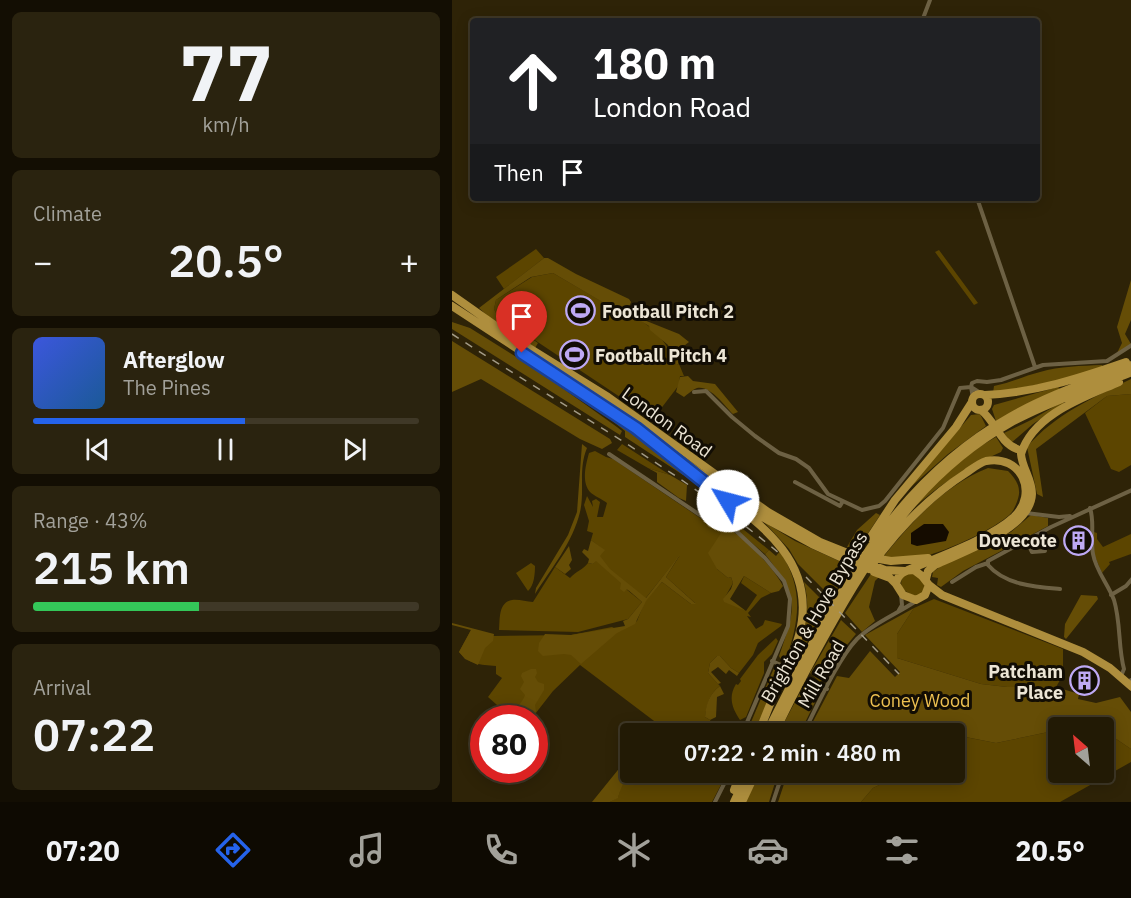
<!DOCTYPE html>
<html lang="en">
<head>
<meta charset="utf-8">
<style>
  body { margin:0; font-family:"IBM Plex Sans",sans-serif; background:#2a230f; color:#f1f3f6; height:100vh; display:flex; flex-direction:column; font-size:22px; white-space:nowrap }
  * { box-sizing:border-box; margin:0 }
  p { font-size:20px; color:#a2a19a }
  .icon { flex:none; width:33px; height:33px; fill:none; stroke:currentColor; stroke-width:2; stroke-linecap:round; stroke-linejoin:round }
  .map { position:relative; flex:1; overflow:hidden }
  .sheet { display:flex; flex-direction:column; gap:12px; padding:12px; background:#130e03; width:452px }
  .sheet>* { flex:none }
  .hud { position:absolute; left:18px; top:18px; width:570px; height:183px; border-radius:6px; box-shadow:0 3px 15px #0003,0 0 0 2px #3f3827; background:#202124; color:#fff; overflow:hidden }
  .needle { width:39px; rotate:332deg }
  .tools { position:absolute; left:596px; top:717px; display:grid; gap:12px }
  .tools a { display:grid; place-items:center; width:66px; height:66px; border-radius:6px; background:#221a05; box-shadow:0 3px 15px #0003,0 0 0 2px #3f3827; font-size:30px }
  .speed { position:absolute; left:18px; top:705px; display:flex; gap:12px; font-size:30px; font-weight:700; text-align:center }
  .speed>* { display:grid; place-content:center; width:78px; height:78px; border-radius:50%; background:#221a05; box-shadow:0 3px 15px #0003,0 0 0 2px #3f3827; line-height:1 }
  .speed .limit { border:9px solid #d22; background:#fff; color:#111 }
  .pin { position:absolute; display:grid; place-items:center; width:51px; height:51px; color:#fff; margin:-62px -26px; border-radius:50% 50% 50% 0; rotate:-45deg; box-shadow:0 0 6px #0007 }
  .pin .icon { rotate:45deg }
  .me { position:absolute; width:66px; margin:-33px; rotate:307deg; stroke-linejoin:round; filter:drop-shadow(0 0 4px #0008) }
  .turn { display:flex; align-items:center; gap:21px; height:126px; padding:0 24px; font-size:27px }
  .turn .icon { width:78px; height:78px; stroke-width:2.5 }
  .turn b { display:block; font-size:42px; line-height:51px }
  .then { display:flex; align-items:center; height:57px; padding:0 24px; background:#0003; gap:12px; font-size:22px }
  .big { font-size:45px; font-weight:600; line-height:1.1 }
  .sheet .tile { flex:1; display:flex; flex-direction:column; justify-content:center; gap:9px; min-width:0; padding:0 21px; border-radius:9px; background:#2a230f }
  .sheet .dial { align-items:center; gap:0 }
  .dial b { font-size:78px; line-height:1 }
  .song { display:flex; align-items:center; gap:18px }
  .cover { width:72px; height:72px; border-radius:9px; background:linear-gradient(135deg,hsl(230 70% 55%),hsl(210 70% 35%)) }
  .played { height:6px; border-radius:3px; background:linear-gradient(90deg,#2563eb 55%,#3f3827 55%) }
  .keys { display:flex; justify-content:space-around; direction:ltr }
  .heat { display:flex; justify-content:space-between; align-items:center; font-size:33px; direction:ltr }
  .charge { height:9px; border-radius:4px; background:linear-gradient(90deg,#34c759 43%,#3f3827 0) }
  .trip { position:absolute; left:168px; top:723px; width:345px; height:60px; border-radius:6px; background:#221a05; box-shadow:0 3px 15px #0003,0 0 0 2px #3f3827; font-weight:600; line-height:60px; text-align:center }
  .dock { display:flex; height:96px; justify-content:space-around; align-items:center; background:#0e0a02; color:#a2a19a }
  .dock .icon { width:42px; height:42px }
  .dock .selected { color:#2563eb }
  .dock b { font-size:27px; color:#f1f3f6 }
  main { display:flex; flex:1; min-height:0 }
  .map>svg:first-child { display:block }
  .green { fill:#5c4500 }
  .forest { fill:#654d06 }
  .water { fill:#150c00 }
  .lines { fill:none; stroke-linecap:round; stroke-linejoin:round }
  .street { stroke:#6d6144; stroke-width:4 }
  .highway { stroke:#ae8e3d; stroke-width:8 }
  .rail { stroke:#a39b86; stroke-width:1.5; stroke-dasharray:8 8; stroke-linecap:butt }
  .route-casing { stroke:#184099; stroke-width:15 }
  .route { stroke:#2563eb; stroke-width:10 }
  .labels { text-anchor:middle; dominant-baseline:central; stroke-width:6; stroke-linejoin:round; paint-order:stroke }
  .poi-label { font-size:18px; font-weight:bold; fill:#ece5d5; stroke:#120d04; text-anchor:start }
  .street-label { font-size:18px; fill:#ece5d5; stroke:#120d04 }
  .park-label { font-size:18px; fill:#edc050; stroke:#120d04 }
</style>
</head>
<body>
<main>
<section class="sheet">
<div class="tile dial"><b>77</b><p>km/h</p></div>
<div class="tile"><p>Climate</p>
<div class="heat"><a>−</a><b class="big">20.5°</b><a>+</a></div>
</div>
<div class="tile">
<div class="song"><i class="cover"></i><div><b>Afterglow</b><p>The Pines</p></div></div>
<div class="played"></div>
<div class="keys"><svg class="icon" aria-label="previous" viewBox="0 0 24 24"><path d="M18 5L8 12l10 7zM5 5v14"/></svg><svg class="icon" aria-label="pause" viewBox="0 0 24 24"><path d="M8 5v14M16 5v14"/></svg><svg class="icon" aria-label="next" viewBox="0 0 24 24"><path d="M6 5l10 7-10 7zM19 5v14"/></svg></div>
</div>
<div class="tile"><p>Range · 43%</p><b class="big">215 km</b><div class="charge"></div></div>
<div class="tile"><p>Arrival</p><b class="big">07:22</b></div>
</section>
<div class="map">
<svg width="680" height="802" viewBox="0 0 680 802">
  <rect width="100%" height="100%" fill="#2e2307"/>
  <path class="green" d="M84 249 92 258 52 289 44 277Z
    M487 250 526 303 522 305 483 252Z
    M101 273 173 315 175 313C196 322 216 341 224 365L227 364 232 376H228L227 385 201 419 45 315 42 309 44 300 80 277Z
    M679 394V465L667 472 659 469 633 413 655 396Z
    M170 444 218 475 196 468 165 450Z
    M143 451 154 457 161 459 254 522 273 527 265 569 276 578 279 577 281 583 272 599 294 611 305 595 289 583 292 576 319 593 309 598 296 613 299 617 295 616 304 629 311 625 313 620 330 624 329 626 306 643 301 655 287 673 279 668 268 656H265L258 663 256 673 268 686C257 694 255 704 253 717L258 720 262 729 254 733H209L214 730 128 665 101 691 80 718H51L54 713 36 697 50 678 44 674V666C28 665 17 664 7 652L19 630 42 636 119 635 160 627 168 631 185 621 193 601 210 582 239 604 243 603 214 577 228 555 193 599 174 589 190 602 176 619 126 632 47 630C48 620 46 602 60 600 67 599 74 602 81 602L103 567 118 578C124 571 131 570 136 563L141 564 152 550 139 540 141 533 135 531 137 521 132 505 135 496 141 507 140 501 144 499 148 502 145 517H151L155 503C150 499 142 496 138 492 129 482 134 464 137 453Z
    M245 492 317 550 313 554 281 527 267 522 260 516H265L266 513 245 497Z
    M642 532 645 533V539L651 547 679 534V554L657 562 658 564 650 573 642 554Z
    M79 563 83 566C83 574 82 586 76 591L64 573Z
    M460 572 472 581 473 589 466 597C454 593 444 588 452 575Z
    M482 599 611 649V675L604 687H555L529 684 445 658V634L462 608Z
    M324 638 326 641 320 654 312 662V673L294 717 288 720C280 708 276 697 284 684L286 685 289 681 288 679 306 655Z
    M606 730V772H651V730L679 749V762L608 802H409L421 788 452 773 502 772 503 735 544 743Z
    M178 766V772L275 773 260 802H158L166 797 171 779Z"/>
  <path class="forest" d="M92 258H96L124 274 177 299 179 302 174 316 101 273 79 277 44 300 42 309 45 315 86 343 83 348 40 320 27 308Z
    M679 280V320L673 334 679 344 664 355 670 343 665 327Z
    M187 318 227 334 237 342 224 352 227 364 224 365 216 345 198 330 197 326 187 320Z
    M0 322 18 328 85 370 165 427 170 431 168 435 0 329Z
    M0 341 158 439 160 443 150 449 128 439 29 379 0 392Z
    M650 365 651 368 605 381 541 393 542 386C558 383 572 376 588 372 608 366 629 366 650 365Z
    M236 376 241 381 263 384 286 412 281 414C272 405 258 385 245 388 240 390 236 394 232 397L224 392 228 377Z
    M679 379V394L655 396 584 449 591 497 585 494 575 447C603 414 641 398 679 379Z
    M606 387 608 389 605 391 583 400 544 421 540 409 542 405Z
    M124 392 166 422 232 473 231 475 173 437V431Z
    M610 402 612 403 581 424 559 443 552 433 579 420Z
    M528 414 534 426 496 454 452 493 519 415Z
    M544 437 551 448 549 452C512 469 488 484 457 512 481 484 511 455 544 437Z
    M130 444 135 448C126 469 133 491 128 512 121 542 99 569 83 594L84 588 116 535 125 512Z
    M196 468 218 475 235 485 234 501 227 498 205 482V473Z
    M536 468 556 471C561 476 567 483 567 491 568 496 563 508 560 512 547 528 484 556 464 558 453 559 442 559 432 556 460 521 493 485 536 468Z
    M424 513 428 515 405 550 395 547 405 530Z
    M579 515 596 518V526L511 571 489 587 485 585 486 578 480 577 481 572 489 566 559 532Z
    M312 522 343 541 398 566 380 598 346 564 337 549Z
    M273 527C290 534 323 569 331 586L327 591 319 593 292 576 278 599 294 611 272 602 271 599 279 589 281 583 279 577 276 578 265 569 256 553Z
    M139 540 153 550 148 556 158 569 194 598 229 553 214 577 244 604H239L210 582 194 601 183 624 165 633 129 664 119 655 112 654 91 656 86 651 87 643 93 634 119 635 173 626 171 621 176 619 190 602 175 589 172 592 168 589 169 583 144 561 141 564 136 563 137 559 130 552 132 549 136 551Z
    M117 546 120 560 117 565 119 569 113 574 103 567Z
    M317 550 324 556 328 551C353 591 347 621 333 663L329 660 327 656C345 605 347 598 313 554Z
    M419 574 427 577 423 581 417 607 423 621 410 632 393 613Z
    M352 582 376 606 341 667 340 666C352 639 360 612 352 582Z
    M629 595 645 596 646 599 614 639 612 637 613 624Z
    M462 608 445 634V658L529 684 555 687H604L627 694 626 699 644 703 668 697 679 712V749L651 730V728L647 727 640 723 618 727 606 728V730L544 743 483 731 482 734 355 733 385 676 397 678 418 651 443 677 448 672 413 635Z
    M389 620 404 634 390 651 373 680 368 682 358 673Z
    M0 623 42 634 41 641 33 648 26 665 13 659 7 652 19 630 0 625Z
    M265 656H268L279 668 287 673 285 676 277 670 274 674 266 667 259 672 269 683 266 684 256 673 258 663Z
    M322 668H331L302 733 294 734Z
    M79 669H84L85 673 83 677 86 682 92 684V690L83 705 84 711 80 718H62L60 717C62 708 70 704 73 695L68 689 72 682 69 676 70 673Z
    M352 685 368 692 348 733 326 734Z
    M268 686 272 694 265 697 264 717 258 720 253 717C254 704 257 694 268 686Z
    M178 755C179 770 170 783 166 798L158 802H140Z
    M336 772H452V773L421 788 409 802H326Z
    M307 773H326L317 802H294Z"/>
  <path class="water" d="M472 524H491L497 532 494 541 465 546 459 544V533Z"/>
  <g class="lines">
    <path class="street" d="M470 21 478 0
      M525 198 583 367
      M519 387 520 383 525 381 535 382 549 380 591 365 655 361 680 345
      M519 387 521 398
      M242 392 254 391 280 417 303 436 327 453 344 459 357 468 376 494 410 510 427 506 433 501 491 428 508 388 519 387 530 394
      M157 454 254 519 282 529 313 558 332 581 338 599 336 626 290 734
      M343 482 388 506 391 501
      M638 508C643 523 638 538 641 554 644 571 656 584 662 600 669 623 666 647 672 669L669 676
      M574 513 607 517 618 516
      M574 540 580 552 593 551
      M500 582 524 567 536 563
      M608 589C584 587 553 585 536 565V561L599 527 680 490
      M659 595 674 586 680 579
      M447 610 450 605 449 594
      M320 661 329 665
      M357 679 375 689
      M679 680H680
      M351 734C365 707 385 660 405 639 421 623 445 614 464 601
      M263 802 278 772
      M321 802 331 772"/>
    <path class="highway" d="M0 295 64 340 156 397 316 512 368 542 398 554 402 558 433 570 453 571
      M0 306 151 405 312 518 360 544 406 565
      M520 402a8 8 0 1 1 16 0a8 8 0 1 1-16 0Z
      M533 395C582 393 628 378 674 362
      M529 410C544 422 547 442 565 449
      M238 472C293 514 369 553 347 635 343 650 336 664 329 678 321 696 314 715 306 734
      M418 538 443 500 504 427 520 402
      M398 554 439 561 476 558
      M417 569C444 531 475 498 514 473 520 469 527 463 534 461 569 454 587 493 562 517 538 539 486 557 456 570
      M462 570 470 576 477 585 473 595 464 600 451 595 444 584C446 574 452 570 462 570Z
      M422 572 438 578 444 584
      M474 579 476 571 483 565C510 552 579 529 580 494 580 479 570 468 569 454 581 414 633 397 667 382
      M477 585 490 595 631 652 658 668 680 687
      M314 734C376 612 434 486 558 417 596 395 639 381 680 365
      M322 734C344 688 368 644 393 601 436 528 482 466 558 423 597 402 639 388 680 372
      M282 790 289 772
      M282 802 296 772
      M290 802 304 772"/>
    <path class="rail" d="M0 334C110 406 225 468 327 553
      M354 577 447 674"/>
  </g>
  <g class="lines">
    <defs>
      <path id="route" d="M70 353 184 428 276 501"/>
    </defs>
    <use href="#route" class="route-casing"/>
    <use href="#route" class="route"/>
  </g>
  <defs>
    <symbol id="stadium-ring" viewBox="-11 -11 22 22"><circle r="9.5" fill="#120d04" stroke="#bea9f4" stroke-width="1.5"/><path d="M0-5a6.5 5 0 1 0 0 10a6.5 5 0 1 0 0-10ZM-3.5-1.8h7v3.6h-7Z" fill="#bea9f4"/></symbol>
    <symbol id="building-ring" viewBox="-11 -11 22 22"><circle r="9.5" fill="#120d04" stroke="#bea9f4" stroke-width="1.5"/><path d="M-4-6H4V6H1V3H-1V6H-4ZM-2.5-4.3h1.7v1.8h-1.7ZM.8-4.3h1.7v1.8H.8ZM-2.5-1h1.7V.8h-1.7ZM.8-1h1.7V.8H.8Z" fill="#bea9f4"/></symbol>
  </defs>
  <g fill-rule="evenodd">
    <use href="#stadium-ring" x="112" y="294" width="33" height="33"/>
    <use href="#stadium-ring" x="106" y="338" width="33" height="33"/>
    <use href="#building-ring" x="610" y="524" width="33" height="33"/>
    <use href="#building-ring" x="616" y="664" width="33" height="33"/>
  </g>
  <g class="labels">
    <g class="poi-label">
      <text x="150" y="311">Football Pitch 2</text>
      <text x="143" y="355">Football Pitch 4</text>
      <text x="605" y="540" text-anchor="end">Dovecote</text>
      <text x="611" y="671" text-anchor="end">Patcham<tspan x="611" dy="21">Place</tspan></text>
    </g>
    <g class="street-label">
      <text transform="translate(215 422) rotate(36)">London Road</text>
      <text transform="translate(362 617) rotate(-60)">Brighton &amp; Hove Bypass</text>
      <text transform="translate(369 674) rotate(-60)">Mill Road</text>
    </g>
    <g class="park-label">
      <text x="468" y="700">Coney Wood</text>
    </g>
  </g>
</svg>
<div class="tools">
<a><svg class="needle" viewBox="-14 -14 28 28"><path d="M0-13l5 13h-10z" fill="#e53935"/><path d="M0 13l5-13h-10z" fill="#a2a19a"/></svg></a>
</div>
<div class="speed"><div class="limit">80</div></div>
<div class="pin" style="left:70px;top:353px;background:#d93025"><svg class="icon" aria-label="arrive" viewBox="0 0 24 24"><path d="M6 21V4h12l-3 4 3 4H6"/></svg></div>
<svg class="me" style="left:276px;top:501px" viewBox="-20 -20 40 40"><circle r="19" fill="#fff"/><path d="M0-13L10 11 0 6-10 11z" fill="#2563eb"/></svg>
<div class="trip">07:22 · 2 min · 480 m</div>
<div class="hud">
<div class="turn"><svg class="icon" aria-label="ahead" viewBox="0 0 24 24"><path d="M12 20V5M6 11l6-6 6 6"/></svg><div><b>180 m</b>London Road</div></div>
<div class="then">Then<svg class="icon" aria-label="arrive" viewBox="0 0 24 24"><path d="M6 21V4h12l-3 4 3 4H6"/></svg></div>
</div>
</div>
</main>
<nav class="dock">
<b>07:20</b>
<svg class="icon selected" aria-label="directions" viewBox="0 0 24 24"><path d="M12 3l9 9-9 9-9-9zM9 14v-3h6M13 9l2 2-2 2"/></svg>
<svg class="icon" aria-label="music" viewBox="0 0 24 24"><path d="M9 18V5l10-2v13"/><circle cx="6" cy="18" r="3"/><circle cx="16" cy="16" r="3"/></svg>
<svg class="icon" aria-label="phone" viewBox="0 0 24 24"><path d="M5 4h4l2 5-3 2q2 4 5 5l2-3 5 2v4C11 20 4 13 5 4z"/></svg>
<svg class="icon" aria-label="climate" viewBox="0 0 24 24"><path d="M12 3v18M4 7l16 10M4 17L20 7"/></svg>
<svg class="icon" aria-label="car" viewBox="0 0 24 24"><path d="M5 17H2v-5l4-1 3-4h7l3 4 3 1v5h-3M9 17h6M6 11h13"/><circle cx="7" cy="17" r="2"/><circle cx="17" cy="17" r="2"/></svg>
<svg class="icon" aria-label="filters" viewBox="0 0 24 24"><path d="M4 7h16M4 17h16"/><circle cx="9" cy="7" r="2"/><circle cx="15" cy="17" r="2"/></svg>
<b>20.5°</b>
</nav>
</body>
</html>
